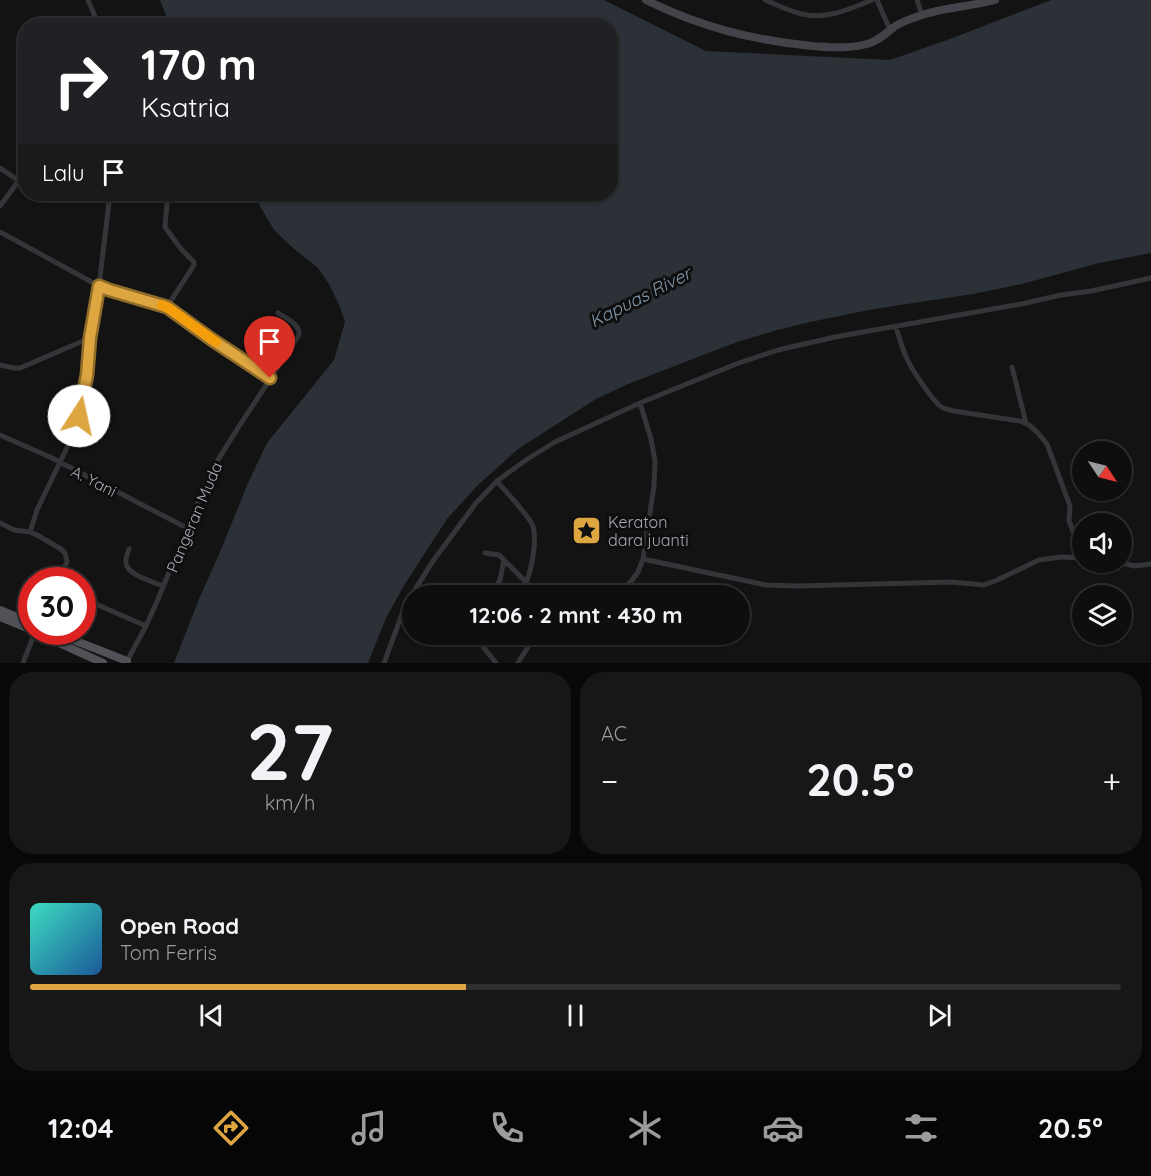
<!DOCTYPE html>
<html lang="id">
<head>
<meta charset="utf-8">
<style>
  body { margin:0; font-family:Quicksand,sans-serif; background:#171718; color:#f1f3f6; height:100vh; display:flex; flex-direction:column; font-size:22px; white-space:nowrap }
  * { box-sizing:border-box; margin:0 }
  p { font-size:20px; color:#9b9c9e }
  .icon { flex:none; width:33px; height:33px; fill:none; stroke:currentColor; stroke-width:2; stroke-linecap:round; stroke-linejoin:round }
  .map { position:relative; height:663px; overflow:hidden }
  .sheet { display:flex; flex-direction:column; gap:9px; padding:9px; background:#080808; flex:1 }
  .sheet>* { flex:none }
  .hud { position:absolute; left:18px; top:18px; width:600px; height:183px; border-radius:24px; box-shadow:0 2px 4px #0004,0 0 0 2px #2e2e2f; background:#202124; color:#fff; overflow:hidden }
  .needle { width:39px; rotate:125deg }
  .buttons { position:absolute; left:1072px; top:441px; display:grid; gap:12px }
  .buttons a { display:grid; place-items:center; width:60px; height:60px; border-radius:50%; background:#0e0e0f; box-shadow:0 2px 4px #0004,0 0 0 2px #2e2e2f; font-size:30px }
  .speed { position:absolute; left:18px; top:567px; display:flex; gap:12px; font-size:30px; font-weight:700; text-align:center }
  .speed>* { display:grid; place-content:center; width:78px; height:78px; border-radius:50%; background:#0e0e0f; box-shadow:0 2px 4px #0004,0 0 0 2px #2e2e2f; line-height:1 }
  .speed .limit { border:9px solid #d22; background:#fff; color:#111 }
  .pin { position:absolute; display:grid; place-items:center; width:51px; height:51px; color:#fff; margin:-62px -26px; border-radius:50% 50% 50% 0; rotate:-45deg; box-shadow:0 0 6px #0007 }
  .pin .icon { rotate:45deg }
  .me { position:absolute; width:66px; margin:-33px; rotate:10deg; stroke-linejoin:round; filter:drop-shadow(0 0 4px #0008) }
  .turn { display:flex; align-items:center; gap:21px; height:126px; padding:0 24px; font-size:27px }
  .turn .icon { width:78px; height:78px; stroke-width:2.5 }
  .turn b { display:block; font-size:42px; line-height:51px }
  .then { display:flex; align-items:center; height:57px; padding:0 24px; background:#0003; gap:12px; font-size:22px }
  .big { font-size:45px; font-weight:800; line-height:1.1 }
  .sheet .tile { flex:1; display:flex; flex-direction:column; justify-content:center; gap:9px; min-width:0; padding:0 21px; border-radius:24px; background:#171718 }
  .sheet .dial { align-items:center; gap:0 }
  .dial b { font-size:78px; line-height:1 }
  .song { display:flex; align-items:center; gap:18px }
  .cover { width:72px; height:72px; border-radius:9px; background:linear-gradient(135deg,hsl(170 70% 55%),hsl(210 70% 35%)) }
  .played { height:6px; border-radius:3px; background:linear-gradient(90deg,#dea641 40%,#2e2e2f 40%) }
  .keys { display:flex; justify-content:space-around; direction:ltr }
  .heat { display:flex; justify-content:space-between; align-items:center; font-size:33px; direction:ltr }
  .sheet .tiles { flex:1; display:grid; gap:9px; grid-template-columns:1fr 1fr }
  .tile:last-child { grid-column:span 2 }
  .trip { position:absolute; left:402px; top:585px; width:348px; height:60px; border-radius:30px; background:#0e0e0f; box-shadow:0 2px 4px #0004,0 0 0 2px #2e2e2f; font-weight:800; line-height:60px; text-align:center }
  .menu { display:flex; height:96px; justify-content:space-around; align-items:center; background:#060606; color:#9b9c9e }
  .menu .icon { width:42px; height:42px }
  .menu .on { color:#dea641 }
  .menu b { font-size:27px; color:#f1f3f6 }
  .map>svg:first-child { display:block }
  .water { fill:#2b3137 }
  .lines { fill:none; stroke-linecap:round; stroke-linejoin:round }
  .street { stroke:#343539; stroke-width:5 }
  .secondary { stroke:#424449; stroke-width:8 }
  .primary { stroke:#515258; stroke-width:8 }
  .route-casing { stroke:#906c2a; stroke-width:15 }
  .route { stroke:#dea641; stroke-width:10 }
  .slow { stroke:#f59e0b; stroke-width:10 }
  .labels { text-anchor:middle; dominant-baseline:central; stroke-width:6; stroke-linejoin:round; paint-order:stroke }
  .street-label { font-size:16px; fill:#a6aab3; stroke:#0e0e0f }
  .poi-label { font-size:16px; fill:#a6aab3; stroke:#0e0e0f; text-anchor:start }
  .water-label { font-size:18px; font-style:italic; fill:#8098ab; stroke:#0e0e0f }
</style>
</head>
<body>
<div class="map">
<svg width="1151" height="663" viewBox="0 0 1151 663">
  <rect width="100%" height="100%" fill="#131314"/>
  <path class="water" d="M160 0H604L706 51 890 60 950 39 1051 0H1151V253L1099 263 1022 284 973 294 874 309 810 322 774 331 737 342 628 384 596 399 518 449 478 485 447 519 403 587 386 618 368 663H174L199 599 220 552 248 483 267 443 334 360 345 322 340 307 329 284 318 268 293 248 274 230 253 194H610V26L170 25Z"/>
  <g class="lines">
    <path class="street" d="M88 0 99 26
      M765 0C777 5 789 11 802 14 826 20 850 9 872 0
      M877 0 890 30
      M917 0 922 15
      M0 168 19 181
      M165 194 167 203 165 227 181 249 194 262V265L167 307
      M0 206 26 171
      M0 232 99 286 109 290 155 303 167 307 211 339 270 378
      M896 327C899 337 902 348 907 359 912 370 931 398 940 406 944 409 949 410 954 411L1020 421 1029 425 1037 432 1047 444 1070 506 1069 521 1083 556
      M0 365 14 368H20L90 338
      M1012 367 1026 423
      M0 435 50 457 187 528
      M497 481C504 490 530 517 533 526 537 540 532 569 526 582L538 596
      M0 523 14 530 30 532 37 535 61 549 65 553 67 561 60 580
      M30 532 37 510 73 435 79 416 87 375 90 338 99 286 110 194
      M129 549C128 553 125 559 126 563 127 575 154 582 163 586
      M485 553 499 555 526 582
      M643 559 766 585 798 586 952 582 984 585 995 581 1039 560 1061 557 1083 558
      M1117 562 1135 566 1151 564
      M489 596 500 580 504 560
      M601 596 617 591 630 583 638 572 643 559 654 486 655 461 651 439 640 403
      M82 598 146 626
      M473 634 496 663
      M127 661 146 626 158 599 211 471 236 431 299 335C300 324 287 319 278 313
      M23 663 35 632
      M384 663 402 614 416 588 433 561 476 503 497 481 526 460 555 442 640 403 736 364 778 350 835 337 1021 304 1061 295 1091 291 1151 278
      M518 663 536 634"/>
    <path class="secondary" d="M646 0C700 27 752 40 812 46 830 47 849 49 867 44 878 41 885 34 894 27 901 22 910 19 919 16 943 7 970 7 995 0"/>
    <path class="primary" d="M0 610 32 623
      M0 617 32 630
      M35 632 103 663
      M53 632 127 661 126 663"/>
  </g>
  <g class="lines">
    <defs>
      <path id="route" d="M79 416 87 375 90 338 99 286 109 290 167 307 211 339 270 378"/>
    </defs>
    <use href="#route" class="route-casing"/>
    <use href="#route" class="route"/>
    <path class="slow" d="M162 305 170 309 216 342"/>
  </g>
  <defs>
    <symbol id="sight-square" viewBox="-11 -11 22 22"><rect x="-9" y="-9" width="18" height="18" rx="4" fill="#dea641" stroke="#0e0e0f"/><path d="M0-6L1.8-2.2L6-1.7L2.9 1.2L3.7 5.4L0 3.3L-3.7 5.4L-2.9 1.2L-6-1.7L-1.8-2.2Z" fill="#111"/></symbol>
  </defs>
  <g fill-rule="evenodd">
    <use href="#sight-square" x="570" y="514" width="33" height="33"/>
  </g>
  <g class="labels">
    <g class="street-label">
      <text transform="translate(94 481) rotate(27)">A. Yani</text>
      <text transform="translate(194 517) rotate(-67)">Pangeran Muda</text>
    </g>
    <g class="poi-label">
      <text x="608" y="522">Keraton<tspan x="608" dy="18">dara juanti</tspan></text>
    </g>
    <g class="water-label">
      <text transform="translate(640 297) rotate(-27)">Kapuas River</text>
    </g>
  </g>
</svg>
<div class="buttons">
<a><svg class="needle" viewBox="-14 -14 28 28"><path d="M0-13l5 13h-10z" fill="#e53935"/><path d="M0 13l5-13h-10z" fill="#9b9c9e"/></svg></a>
<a><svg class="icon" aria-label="sound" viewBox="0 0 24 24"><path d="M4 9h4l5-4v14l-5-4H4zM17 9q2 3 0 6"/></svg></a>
<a><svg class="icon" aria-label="layers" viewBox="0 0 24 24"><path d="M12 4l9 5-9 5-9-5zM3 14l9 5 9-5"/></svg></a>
</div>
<div class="speed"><div class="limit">30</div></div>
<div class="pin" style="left:270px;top:378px;background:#d93025"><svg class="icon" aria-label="arrive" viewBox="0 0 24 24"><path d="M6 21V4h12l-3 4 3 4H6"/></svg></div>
<svg class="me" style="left:79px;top:416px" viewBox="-20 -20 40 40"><circle r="19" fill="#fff"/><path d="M0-13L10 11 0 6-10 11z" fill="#dea641"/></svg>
<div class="trip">12:06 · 2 mnt · 430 m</div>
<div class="hud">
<div class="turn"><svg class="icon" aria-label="right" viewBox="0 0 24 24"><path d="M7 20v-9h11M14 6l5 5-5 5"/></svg><div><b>170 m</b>Ksatria</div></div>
<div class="then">Lalu<svg class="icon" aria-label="arrive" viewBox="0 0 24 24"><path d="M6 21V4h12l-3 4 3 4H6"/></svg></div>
</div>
</div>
<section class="sheet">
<div class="tiles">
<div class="tile dial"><b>27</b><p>km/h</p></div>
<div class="tile"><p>AC</p>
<div class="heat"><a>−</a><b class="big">20.5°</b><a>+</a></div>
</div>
<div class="tile">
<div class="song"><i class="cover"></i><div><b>Open Road</b><p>Tom Ferris</p></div></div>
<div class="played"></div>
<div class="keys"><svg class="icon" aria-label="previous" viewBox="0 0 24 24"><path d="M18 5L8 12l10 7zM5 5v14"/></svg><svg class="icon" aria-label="pause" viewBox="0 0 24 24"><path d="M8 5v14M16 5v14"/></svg><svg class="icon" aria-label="next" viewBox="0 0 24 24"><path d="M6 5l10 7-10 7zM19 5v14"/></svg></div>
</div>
</div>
</section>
<nav class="menu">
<b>12:04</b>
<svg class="icon on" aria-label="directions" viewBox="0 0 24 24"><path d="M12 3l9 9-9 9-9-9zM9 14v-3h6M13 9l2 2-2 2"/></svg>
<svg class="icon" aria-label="music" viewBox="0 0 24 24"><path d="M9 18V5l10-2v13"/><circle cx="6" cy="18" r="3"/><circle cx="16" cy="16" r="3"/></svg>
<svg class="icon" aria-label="phone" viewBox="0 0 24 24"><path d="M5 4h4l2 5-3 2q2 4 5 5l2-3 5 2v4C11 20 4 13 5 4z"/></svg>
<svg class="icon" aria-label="climate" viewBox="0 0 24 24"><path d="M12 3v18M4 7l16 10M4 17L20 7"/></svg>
<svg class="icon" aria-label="car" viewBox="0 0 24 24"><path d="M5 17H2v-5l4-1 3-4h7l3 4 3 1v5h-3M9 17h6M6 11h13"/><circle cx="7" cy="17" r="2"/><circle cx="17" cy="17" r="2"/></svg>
<svg class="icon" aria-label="filters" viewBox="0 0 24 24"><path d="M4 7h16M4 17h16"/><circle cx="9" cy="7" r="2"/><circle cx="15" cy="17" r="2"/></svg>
<b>20.5°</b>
</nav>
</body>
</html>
